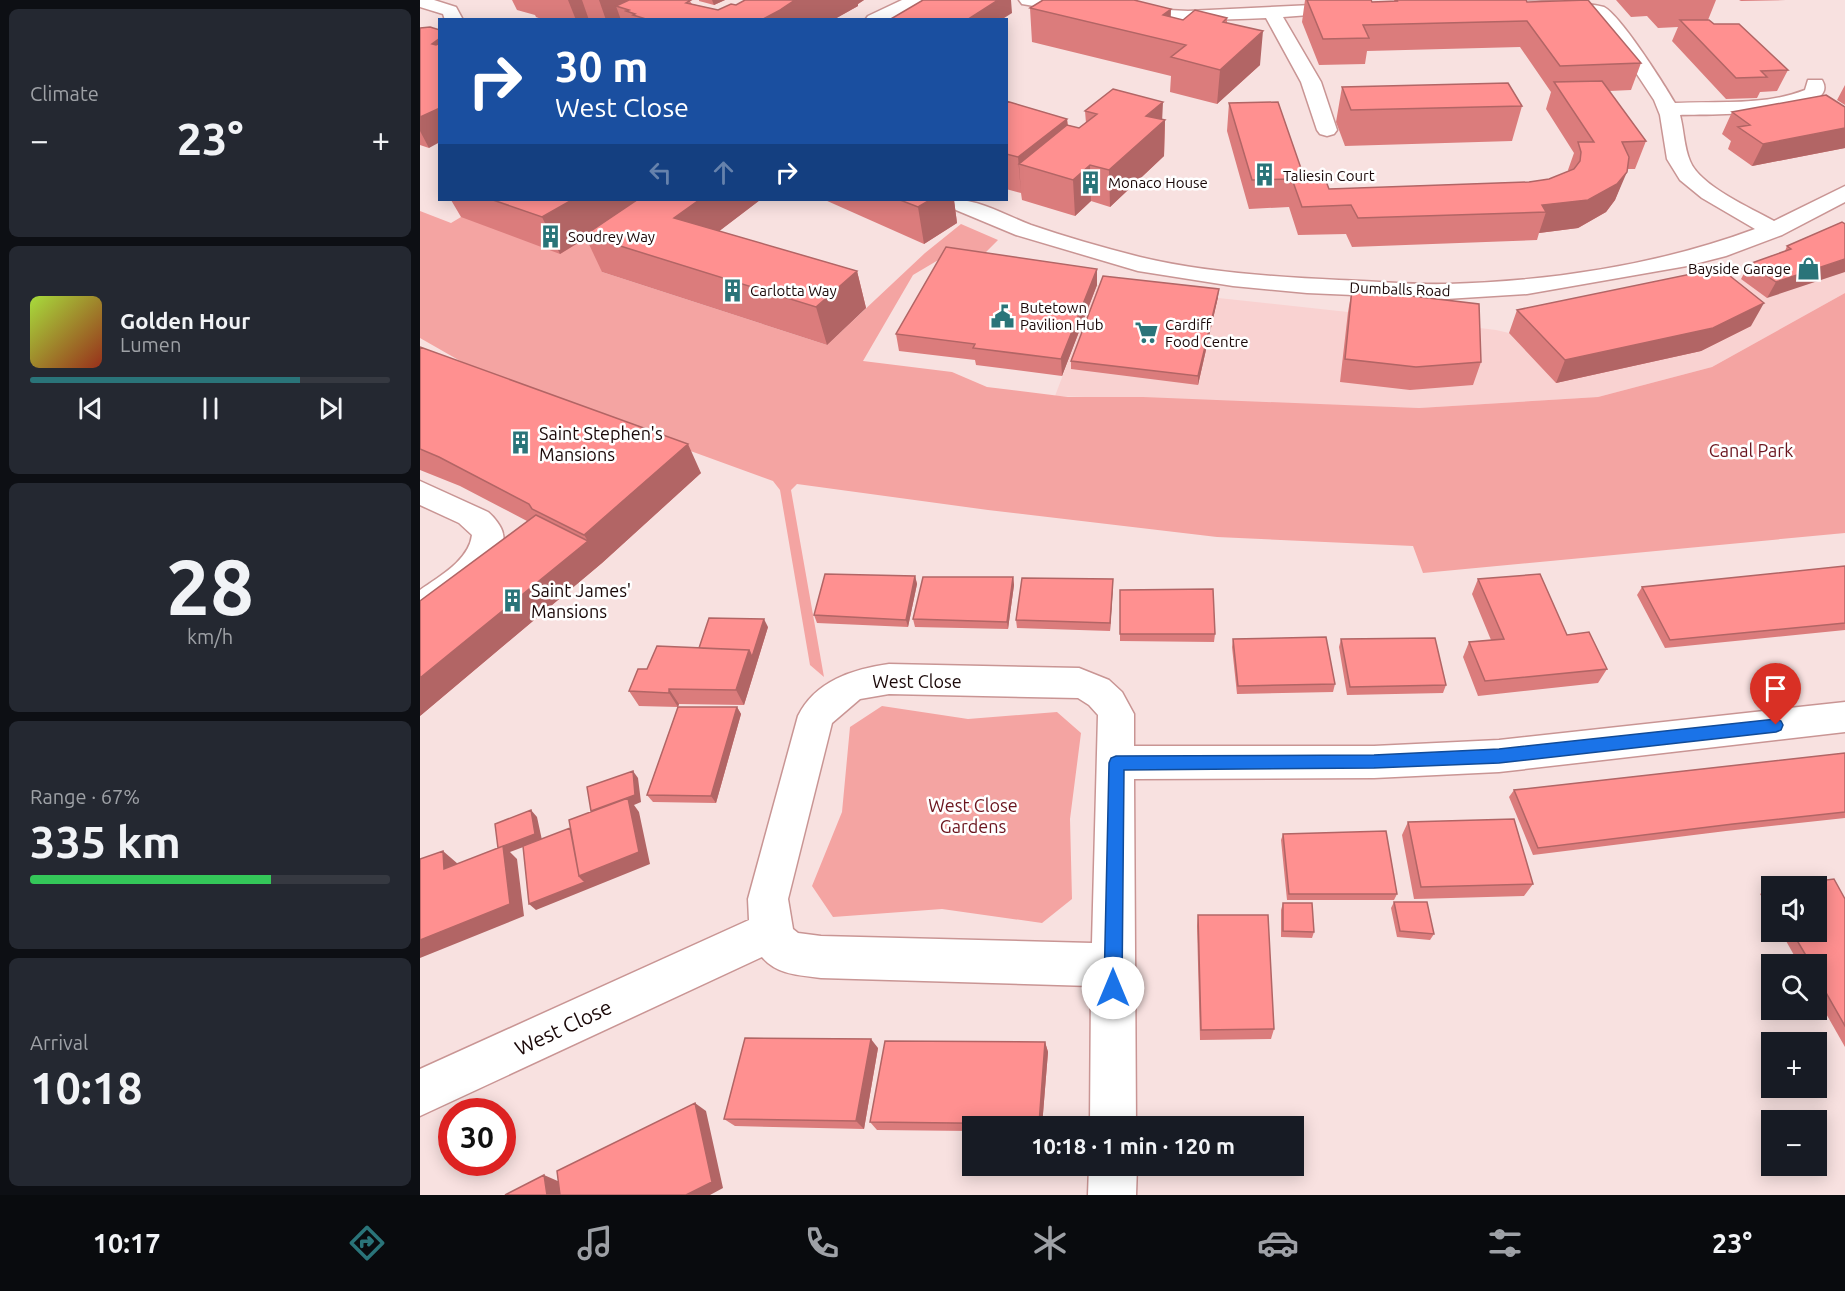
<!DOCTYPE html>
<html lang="en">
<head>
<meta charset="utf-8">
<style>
  body { margin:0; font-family:Ubuntu,sans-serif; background:#242831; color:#f1f3f6; height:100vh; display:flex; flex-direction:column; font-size:22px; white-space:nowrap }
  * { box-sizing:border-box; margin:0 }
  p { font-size:20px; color:#9ea1a6 }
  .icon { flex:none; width:33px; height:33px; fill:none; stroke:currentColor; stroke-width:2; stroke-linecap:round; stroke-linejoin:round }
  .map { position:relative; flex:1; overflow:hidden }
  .drawer { display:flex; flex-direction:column; gap:9px; padding:9px; background:#0d0f14; width:420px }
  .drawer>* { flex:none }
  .top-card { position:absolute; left:18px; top:18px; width:570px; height:183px; border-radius:0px; box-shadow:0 3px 15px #0003; background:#1a4fa0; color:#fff; overflow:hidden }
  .buttons { position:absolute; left:1341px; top:876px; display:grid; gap:12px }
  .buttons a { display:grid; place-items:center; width:66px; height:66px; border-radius:0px; background:#171b24; box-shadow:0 3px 15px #0003; font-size:30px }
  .speed { position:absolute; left:18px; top:1098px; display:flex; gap:12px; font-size:30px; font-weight:700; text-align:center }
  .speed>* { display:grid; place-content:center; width:78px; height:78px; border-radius:50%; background:#171b24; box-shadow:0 3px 15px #0003; line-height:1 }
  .speed .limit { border:9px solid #d22; background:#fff; color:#111 }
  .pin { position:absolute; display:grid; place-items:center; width:51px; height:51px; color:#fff; margin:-62px -26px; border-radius:50% 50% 50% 0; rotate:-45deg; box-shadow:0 0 6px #0007 }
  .pin .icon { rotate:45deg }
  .me { position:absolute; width:66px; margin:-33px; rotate:0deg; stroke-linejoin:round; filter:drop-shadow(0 0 4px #0008) }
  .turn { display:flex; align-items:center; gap:21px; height:126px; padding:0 18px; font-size:27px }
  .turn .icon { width:78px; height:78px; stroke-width:2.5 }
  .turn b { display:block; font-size:42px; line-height:51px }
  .lanes { display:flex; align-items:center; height:57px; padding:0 18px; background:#0003; justify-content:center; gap:30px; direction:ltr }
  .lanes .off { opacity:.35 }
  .big { font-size:45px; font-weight:700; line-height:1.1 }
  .drawer .card { flex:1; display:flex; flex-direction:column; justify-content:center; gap:9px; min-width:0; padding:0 21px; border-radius:9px; background:#242831 }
  .drawer .dial { align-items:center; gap:0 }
  .dial b { font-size:78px; line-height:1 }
  .song { display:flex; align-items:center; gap:18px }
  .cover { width:72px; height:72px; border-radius:9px; background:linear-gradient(135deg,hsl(80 70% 55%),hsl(10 70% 35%)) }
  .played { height:6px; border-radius:3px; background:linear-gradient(90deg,#2a7479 75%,#363941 75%) }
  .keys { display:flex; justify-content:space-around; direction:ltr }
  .heat { display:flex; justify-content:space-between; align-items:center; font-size:33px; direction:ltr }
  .charge { height:9px; border-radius:4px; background:linear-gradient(90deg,#34c759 67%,#363941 0) }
  .trip { position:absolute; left:542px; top:1116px; width:342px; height:60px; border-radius:0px; background:#171b24; box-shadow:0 3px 15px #0003; font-weight:700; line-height:60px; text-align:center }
  .dock { display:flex; height:96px; justify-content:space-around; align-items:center; background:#090b0e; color:#9ea1a6 }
  .dock .icon { width:42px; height:42px }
  .dock .on { color:#2a7479 }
  .dock b { font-size:27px; color:#f1f3f6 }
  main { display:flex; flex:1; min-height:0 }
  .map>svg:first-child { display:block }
  .built { fill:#f9d2d1 }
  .green { fill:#f4a4a2 }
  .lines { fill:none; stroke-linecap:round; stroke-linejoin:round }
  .minor-casing { stroke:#c99594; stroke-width:3 }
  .minor { fill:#fff; fill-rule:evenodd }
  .wall { fill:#db7c7c }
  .shaded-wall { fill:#b26565 }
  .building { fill:#ff9090; stroke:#b26565; stroke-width:1.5 }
  .route { fill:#1a73e8; stroke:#114b97; stroke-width:1.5 }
  .labels { text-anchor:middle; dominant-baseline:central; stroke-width:5; stroke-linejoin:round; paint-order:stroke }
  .far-poi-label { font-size:15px; fill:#1a0808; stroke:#fff; text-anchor:start }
  .far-street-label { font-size:15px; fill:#1a0808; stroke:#fff }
  .poi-label { font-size:18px; fill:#1a0808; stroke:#fff; text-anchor:start }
  .park-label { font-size:18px; fill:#6b151e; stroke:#fff }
  .street-label { font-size:18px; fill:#1a0808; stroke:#fff }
  .near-street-label { font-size:21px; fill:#1a0808; stroke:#fff }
</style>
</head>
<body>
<main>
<section class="drawer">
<div class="card"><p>Climate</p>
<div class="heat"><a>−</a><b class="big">23°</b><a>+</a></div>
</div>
<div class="card">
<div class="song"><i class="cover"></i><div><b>Golden Hour</b><p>Lumen</p></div></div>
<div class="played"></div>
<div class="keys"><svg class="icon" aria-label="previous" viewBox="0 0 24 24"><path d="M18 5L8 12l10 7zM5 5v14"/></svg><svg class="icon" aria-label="pause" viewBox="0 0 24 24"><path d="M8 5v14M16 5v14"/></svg><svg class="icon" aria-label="next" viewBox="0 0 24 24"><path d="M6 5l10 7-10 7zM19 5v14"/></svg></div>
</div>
<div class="card dial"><b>28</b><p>km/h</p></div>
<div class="card"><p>Range · 67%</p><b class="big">335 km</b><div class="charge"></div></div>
<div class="card"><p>Arrival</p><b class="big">10:18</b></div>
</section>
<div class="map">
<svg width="1425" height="1195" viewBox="0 0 1425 1195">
  <rect width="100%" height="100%" fill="#f8e1e0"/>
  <path class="built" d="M1425 245V293L1292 367 1178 397 999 408 635 396 677 285 928 312 1076 330 1089 333 1288 290Z"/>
  <path class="green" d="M228 200 182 272 407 345 505 253 541 224 578 240 566 252 542 251 520 259 493 275 443 361 532 372 567 387 648 397H723L999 408 1178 397 1292 367 1425 293V533L1003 573 993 546 797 537 568 510 377 484 371 490 404 677 390 665 360 490 353 481 70 378 0 338V211L31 223 41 217Z
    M462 706 548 719 637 712 661 733 650 819 652 899 622 923 522 909 413 917 392 886 422 812 430 727Z"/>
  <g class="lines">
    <defs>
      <path id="minor" d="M0 0H14L36 7 42 18 25 20 23 14 0 7Z
        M482 0H505L502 4 469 20H445L448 16Z
        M599 0H636L689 7 768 11 935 3 938 7 935 11 929 12 863 17 901 82 917 130 914 134 907 136 900 134 897 130 881 82 846 18C765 22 688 20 608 5L602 4Z
        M1052 0C1084 0 1159 0 1184 7 1201 16 1244 84 1255 103 1299 101 1344 106 1385 90L1388 80H1402C1425 118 1277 114 1260 115 1264 130 1264 147 1270 161 1280 186 1331 208 1354 221L1425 186V202L1362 235 1306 256 1267 266 1107 294 1026 299 887 293 813 286 718 271 596 235 524 205 521 200C555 196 580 213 611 225 646 237 684 248 720 257 782 272 855 277 919 280 955 281 992 285 1028 284 1131 281 1238 265 1335 229L1282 198 1260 180 1247 159 1240 115 1234 100 1197 44 1173 15 1139 8 1061 5 1055 4Z
        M0 481 68 512C74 517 82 527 83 534 90 563 23 612 0 620V590C20 576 49 560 52 535L39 523 0 505Z
        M469 664 659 668 689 680 702 692 714 714V746H954L1079 740 1425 702V732L1079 772 954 778 714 779 716 1126H670L671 986 401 978C379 975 357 975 342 957L0 1116V1069L329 920 328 899 378 716C395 681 433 669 469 664ZM469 694 658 698 669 705 678 715 672 943 401 936 378 933 373 929 368 899 412 723 440 699Z
        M669 1166H717L716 1195H668Z"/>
    </defs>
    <use href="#minor" class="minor-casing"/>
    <use href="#minor" class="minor"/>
  </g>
  <path class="wall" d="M92 0H269L272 4 298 10 316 5 325 0H444L438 4V6L413 20H124L116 17 115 15 97 10Z
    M279 0H305L294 5 279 1Z
    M885 0H951L952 2 974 1V0H1106L1107 2 1221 63 1211 90 1189 91 1226 141 1215 169H1207L1195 200 1186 212 1158 228 1119 233 1117 240 932 247 926 234 878 235 869 207 829 209 807 131 809 103 884 177 909 189 1109 182 1129 179 1149 172 1148 170 1154 153 1126 109 1131 92 1100 47 947 51 945 64 899 65 882 22Z
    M1196 0H1296L1288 20 1294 24 1368 70 1357 91 1340 92 1337 98 1306 99 1252 41 1258 27 1238 28 1227 16 1211 17Z
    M1319 0H1366L1321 1Z
    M610 8 751 17 763 20 807 18V23L840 65 797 104 750 92 751 76 612 42Z
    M0 28 9 148 0 145Z
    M1425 85V105L1417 100Z
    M922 87 1102 106 1092 141 925 146 916 122Z
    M586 101 647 119 648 125 659 128 666 123 665 111 745 120 744 156 690 207 671 201 655 216 602 200 601 193 586 189Z
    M1425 107V148L1332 166 1308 149 1311 141 1302 134 1312 112Z
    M31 200H340L299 231 437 271 446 308 407 345 182 272 166 238 140 254 41 217Z
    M405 200H534L537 223 504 244Z
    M1422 222 1347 298 1321 279 1329 264 1365 251 1367 246Z
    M677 269V285L642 376 556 365 555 360 479 351 476 334Z
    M932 289 1061 362 1053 385 990 390 920 382 928 312Z
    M798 297 778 385 651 369V361Z
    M1097 310 1331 326 1281 351 1136 383 1089 333Z
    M0 347 281 473 182 563 0 716 107 521 40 486 0 470Z
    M1425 566V630L1245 648 1217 595 1222 587Z
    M495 576 497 584 488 627 397 623 394 615Z
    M593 577 594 585 588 629 495 627 493 619Z
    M693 579 690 631 597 628 596 620Z
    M1058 579 1147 635 1187 669 1178 683 1058 696 1043 657 1049 642 1071 640 1052 594Z
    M700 590 795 634 794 642 700 641Z
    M348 627 324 705 259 704 258 707H317L321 714 296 803 233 802 227 795 258 707 219 706 209 691 279 648Z
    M813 639 915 684 913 692 817 694 812 647Z
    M921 639 1026 685 1023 693 927 695 919 647Z
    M1425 753V818L1306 831 1113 855 1089 797 1094 790Z
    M988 822 1113 884 1104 896 994 899 982 835Z
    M863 834 977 894 974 900H867L861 840Z
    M1352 887V914L1340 894 1348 888Z
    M1425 899V1047L1396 996V964H1379L1361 932H1396Z
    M974 902 1014 934 1010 940 977 937 971 908Z
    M863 903 894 932 892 938 861 937V910Z
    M778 915 854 1029 851 1039 780 1040 777 926Z
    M625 1042 628 1052 622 1126H552V1131L457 1130 450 1122Z
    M458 1048 444 1129 315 1126 304 1119Z"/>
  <path class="shaded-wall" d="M148 0H162L169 20H156Z
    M179 0H224L215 14 209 10 196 6 201 20H186Z
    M292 0H305L294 5Z
    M375 0H444L438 4V6L413 20H341Z
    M578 0H591L592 13 581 20H547Z
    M751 9 750 42 743 15Z
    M843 31 840 65 797 104 800 70Z
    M20 38V58L12 44Z
    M743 102 742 123 745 120 744 156 690 207 689 170 726 116Z
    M20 108V142L9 148 0 131V117Z
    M647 119 649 155 599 164 601 193 598 157Z
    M1425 128V148L1332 166 1343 144Z
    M670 165 671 201 655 216 653 180Z
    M1207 172 1195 200 1186 212 1158 228 1119 233 1126 212 1122 205Z
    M152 200H228L165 235 166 238 140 254 122 217Z
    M279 200H340L268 255 254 218Z
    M510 200H534L537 223 504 244 498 207Z
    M1425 259V272L1347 298 1356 282Z
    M677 269V285L642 376 641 359Z
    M437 271 446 308 407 345 396 307Z
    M799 289 798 297 778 385V376Z
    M1344 303 1331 326 1281 351 1136 383 1145 360Z
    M268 444 281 473 182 563 164 535Z
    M168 541 182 563 0 716V678Z
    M495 576 497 584 488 627 486 620Z
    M593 577 594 585 588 629 587 622Z
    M693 579V587L690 631V623Z
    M344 619 348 627 324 705 316 690 329 650Z
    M249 689 259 704 258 707 249 693Z
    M317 707 321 714 296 803 291 796Z
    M213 771 218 778 221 802 214 805 219 812 230 864 116 910 109 904 159 876 177 817 171 811Z
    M111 810 117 817 122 840 90 852 97 859 104 916 0 958V940Z
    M23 851 38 864 24 869Z
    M451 1039 458 1048 444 1129 436 1121Z
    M625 1042 628 1052 622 1126H620L619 1124Z
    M275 1103 286 1111 303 1188 290 1195H266Z
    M124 1175 140 1182 142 1195H127Z"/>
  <path class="building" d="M209 0H271L266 3 298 10 311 4 316 5 325 0H375L363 8H364L341 20H229L213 15 215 14 206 11 209 10 196 6Z
    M503 0H578L547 20H469Z
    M623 0H714L751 9 743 15 763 20 775 10 807 18 803 22 843 31 800 70 751 57 766 45 610 8Z
    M887 0H951L952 2 977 1 976 0H1106L1107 2 1168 0 1221 63 1140 66 1107 21 943 25 949 38 903 39Z
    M1260 20H1289L1294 24H1319L1368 70 1341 71 1347 77 1316 78Z
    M10 27 20 30V38L12 44 16 45 20 43V108L0 117V28Z
    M1182 81 1226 141 1202 142 1209 157 1207 172 1197 184 1168 200 1122 205 1126 212 938 218 931 205 882 207 872 179 832 180 809 103 858 102 884 177 904 176 909 189 1109 182 1129 179 1154 169 1160 161 1161 152 1158 142H1174L1134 82Z
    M1088 83 1102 106 931 110 922 87Z
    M693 89 743 102 726 116 745 120 689 170 670 165 653 180 599 164 647 125 659 128 677 114 665 111Z
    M1406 95 1425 107V128L1343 144 1318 127 1330 125 1312 112Z
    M586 101 647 119 598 157 586 154Z
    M73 200H152L122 217Z
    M217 200H279L254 218 437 271 396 307 165 235Z
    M480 200H510L498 207Z
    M1422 222 1425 224V259L1356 282 1329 264 1371 249 1367 246Z
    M526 247 677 269 641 359 553 348 555 344 476 334Z
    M1300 268 1344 303 1293 328 1145 360 1097 310Z
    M683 276 799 289 778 376 651 361Z
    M932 289 1059 304 1061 362 996 367 925 359Z
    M0 347 268 444 164 535 112 509 109 504 19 457 0 449Z
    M116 515 168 541 0 678V601Z
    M1425 566V623L1250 640 1222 587Z
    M405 574 495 576 486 620 394 615Z
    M1120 574 1147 635 1169 632 1187 669 1065 681 1049 642 1084 639 1058 579Z
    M503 577H593L587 622 493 619Z
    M602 578 693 579 690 623 596 620Z
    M793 589 795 634H700V590Z
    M289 618 344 619 332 657 329 650 279 648Z
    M906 637 915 684 818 686 813 639Z
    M1015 638 1026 685 930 687 921 639Z
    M237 646 329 650 316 690 249 689V693L209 691 218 669H227Z
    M258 707H317L291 796 227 795Z
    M1425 753V812L1313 824 1118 848 1094 790Z
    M213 771 215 795 171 811 167 787Z
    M208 798 219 852 159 876 149 820Z
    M111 810 115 834 78 848 75 824Z
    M1094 819 1113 884 1001 887 988 822Z
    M150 828 159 876 165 882 109 904 103 846Z
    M966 831 977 894H869L863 834Z
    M83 846 90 904 0 940V859L23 851 24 869Z
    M1414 879 1425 899V1026L1396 975V964H1391L1372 932H1396V886H1359Z
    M1352 887V894L1348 888Z
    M974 902H1007L1014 934 980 931Z
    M863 903H892L894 932 863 931Z
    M778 915H848L854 1029 781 1030Z
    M325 1038 451 1039 436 1121 304 1119Z
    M465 1041 625 1042 619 1124 450 1122Z
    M275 1103 292 1182 266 1195H140L137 1171Z
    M124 1175 127 1195H85Z"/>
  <path class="route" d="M1356 719 1361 721 1363 725 1361 730 1356 732 1079 763 954 768 704 770 702 988 700 994 693 997 687 994 684 988 689 763 691 758 696 756 954 755 1079 749Z"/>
  <defs>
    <symbol id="building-bare" viewBox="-9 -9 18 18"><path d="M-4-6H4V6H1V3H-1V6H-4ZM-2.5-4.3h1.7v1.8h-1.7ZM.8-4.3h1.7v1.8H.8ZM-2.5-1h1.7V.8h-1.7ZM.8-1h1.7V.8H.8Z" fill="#2a7479" stroke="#fff" stroke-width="2.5" paint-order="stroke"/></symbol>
    <symbol id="shop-bare" viewBox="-9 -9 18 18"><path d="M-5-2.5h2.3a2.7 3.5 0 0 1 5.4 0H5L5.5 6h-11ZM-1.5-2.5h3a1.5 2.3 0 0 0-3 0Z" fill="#2a7479" stroke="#fff" stroke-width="2.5" paint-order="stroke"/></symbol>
    <symbol id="civic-bare" viewBox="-9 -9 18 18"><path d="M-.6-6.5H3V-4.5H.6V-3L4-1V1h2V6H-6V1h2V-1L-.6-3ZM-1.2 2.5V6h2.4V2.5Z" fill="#2a7479" stroke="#fff" stroke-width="2.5" paint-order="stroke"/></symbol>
    <symbol id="supermarket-bare" viewBox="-9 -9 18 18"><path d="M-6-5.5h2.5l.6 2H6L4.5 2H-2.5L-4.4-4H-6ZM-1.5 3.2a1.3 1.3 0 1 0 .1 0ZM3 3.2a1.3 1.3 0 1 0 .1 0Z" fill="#2a7479" stroke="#fff" stroke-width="2.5" paint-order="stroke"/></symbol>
  </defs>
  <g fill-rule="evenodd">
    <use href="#building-bare" x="828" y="158" width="33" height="33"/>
    <use href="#building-bare" x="654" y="166" width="33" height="33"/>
    <use href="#building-bare" x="114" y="220" width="33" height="33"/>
    <use href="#shop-bare" x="1372" y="252" width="33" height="33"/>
    <use href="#building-bare" x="296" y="274" width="33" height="33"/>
    <use href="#civic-bare" x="566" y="300" width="33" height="33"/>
    <use href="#supermarket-bare" x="710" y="316" width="33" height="33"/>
    <use href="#building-bare" x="84" y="426" width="33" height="33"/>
    <use href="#building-bare" x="76" y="584" width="33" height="33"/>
  </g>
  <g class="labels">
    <g class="far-poi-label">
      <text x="863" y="175">Taliesin Court</text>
      <text x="688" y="182">Monaco House</text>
      <text x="148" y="236">Soudrey Way</text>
      <text x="1371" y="268" text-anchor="end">Bayside Garage</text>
      <text x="330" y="290">Carlotta Way</text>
      <text x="600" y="307">Butetown<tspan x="600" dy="17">Pavilion Hub</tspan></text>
      <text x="745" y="324">Cardiff<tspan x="745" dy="17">Food Centre</tspan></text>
    </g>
    <g class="far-street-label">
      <text transform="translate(980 289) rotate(2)">Dumballs Road</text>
    </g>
    <g class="poi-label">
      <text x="119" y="433">Saint Stephen's<tspan x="119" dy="21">Mansions</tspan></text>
      <text x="111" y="590">Saint James'<tspan x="111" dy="21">Mansions</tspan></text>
    </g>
    <g class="park-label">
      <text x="1331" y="450">Canal Park</text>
      <text x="553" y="805">West Close<tspan x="553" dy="21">Gardens</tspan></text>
    </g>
    <g class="street-label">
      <text x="497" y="681">West Close</text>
    </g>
    <g class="near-street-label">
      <text transform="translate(143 1027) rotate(-25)">West Close</text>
    </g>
  </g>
</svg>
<div class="buttons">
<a><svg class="icon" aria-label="sound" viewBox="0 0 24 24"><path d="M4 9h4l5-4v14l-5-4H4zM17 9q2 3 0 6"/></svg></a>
<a><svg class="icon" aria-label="search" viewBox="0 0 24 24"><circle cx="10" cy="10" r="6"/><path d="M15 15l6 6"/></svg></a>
<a>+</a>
<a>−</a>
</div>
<div class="speed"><div class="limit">30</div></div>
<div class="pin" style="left:1356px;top:725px;background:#d93025"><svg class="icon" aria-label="arrive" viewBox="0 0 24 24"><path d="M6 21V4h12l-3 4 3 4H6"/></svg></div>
<svg class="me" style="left:693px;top:988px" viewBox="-20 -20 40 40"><circle r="19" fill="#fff"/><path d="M0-13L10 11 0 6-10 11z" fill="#1a73e8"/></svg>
<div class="trip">10:18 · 1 min · 120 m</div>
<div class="top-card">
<div class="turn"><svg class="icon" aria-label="right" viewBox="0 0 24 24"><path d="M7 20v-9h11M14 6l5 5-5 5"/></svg><div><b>30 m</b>West Close</div></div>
<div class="lanes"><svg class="icon off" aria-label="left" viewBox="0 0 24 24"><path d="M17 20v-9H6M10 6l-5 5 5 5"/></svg><svg class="icon off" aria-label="ahead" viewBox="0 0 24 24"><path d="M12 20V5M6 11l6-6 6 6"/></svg><svg class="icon" aria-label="right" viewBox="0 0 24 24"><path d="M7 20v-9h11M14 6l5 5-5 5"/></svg></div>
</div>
</div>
</main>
<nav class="dock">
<b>10:17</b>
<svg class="icon on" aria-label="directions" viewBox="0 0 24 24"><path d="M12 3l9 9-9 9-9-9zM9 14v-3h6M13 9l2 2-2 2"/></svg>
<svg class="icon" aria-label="music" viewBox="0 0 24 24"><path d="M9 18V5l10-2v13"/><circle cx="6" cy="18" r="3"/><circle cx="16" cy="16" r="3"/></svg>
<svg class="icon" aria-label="phone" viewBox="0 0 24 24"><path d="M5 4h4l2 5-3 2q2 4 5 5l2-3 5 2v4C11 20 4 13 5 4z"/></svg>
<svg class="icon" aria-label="climate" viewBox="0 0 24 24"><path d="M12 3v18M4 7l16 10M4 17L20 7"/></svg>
<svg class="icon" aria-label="car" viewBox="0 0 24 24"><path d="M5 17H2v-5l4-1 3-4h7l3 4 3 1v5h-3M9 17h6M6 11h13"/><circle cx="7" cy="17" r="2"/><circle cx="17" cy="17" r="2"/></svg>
<svg class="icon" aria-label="filters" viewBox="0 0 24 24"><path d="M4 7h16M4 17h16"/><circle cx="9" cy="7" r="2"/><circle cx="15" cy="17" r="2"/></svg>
<b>23°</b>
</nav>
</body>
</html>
